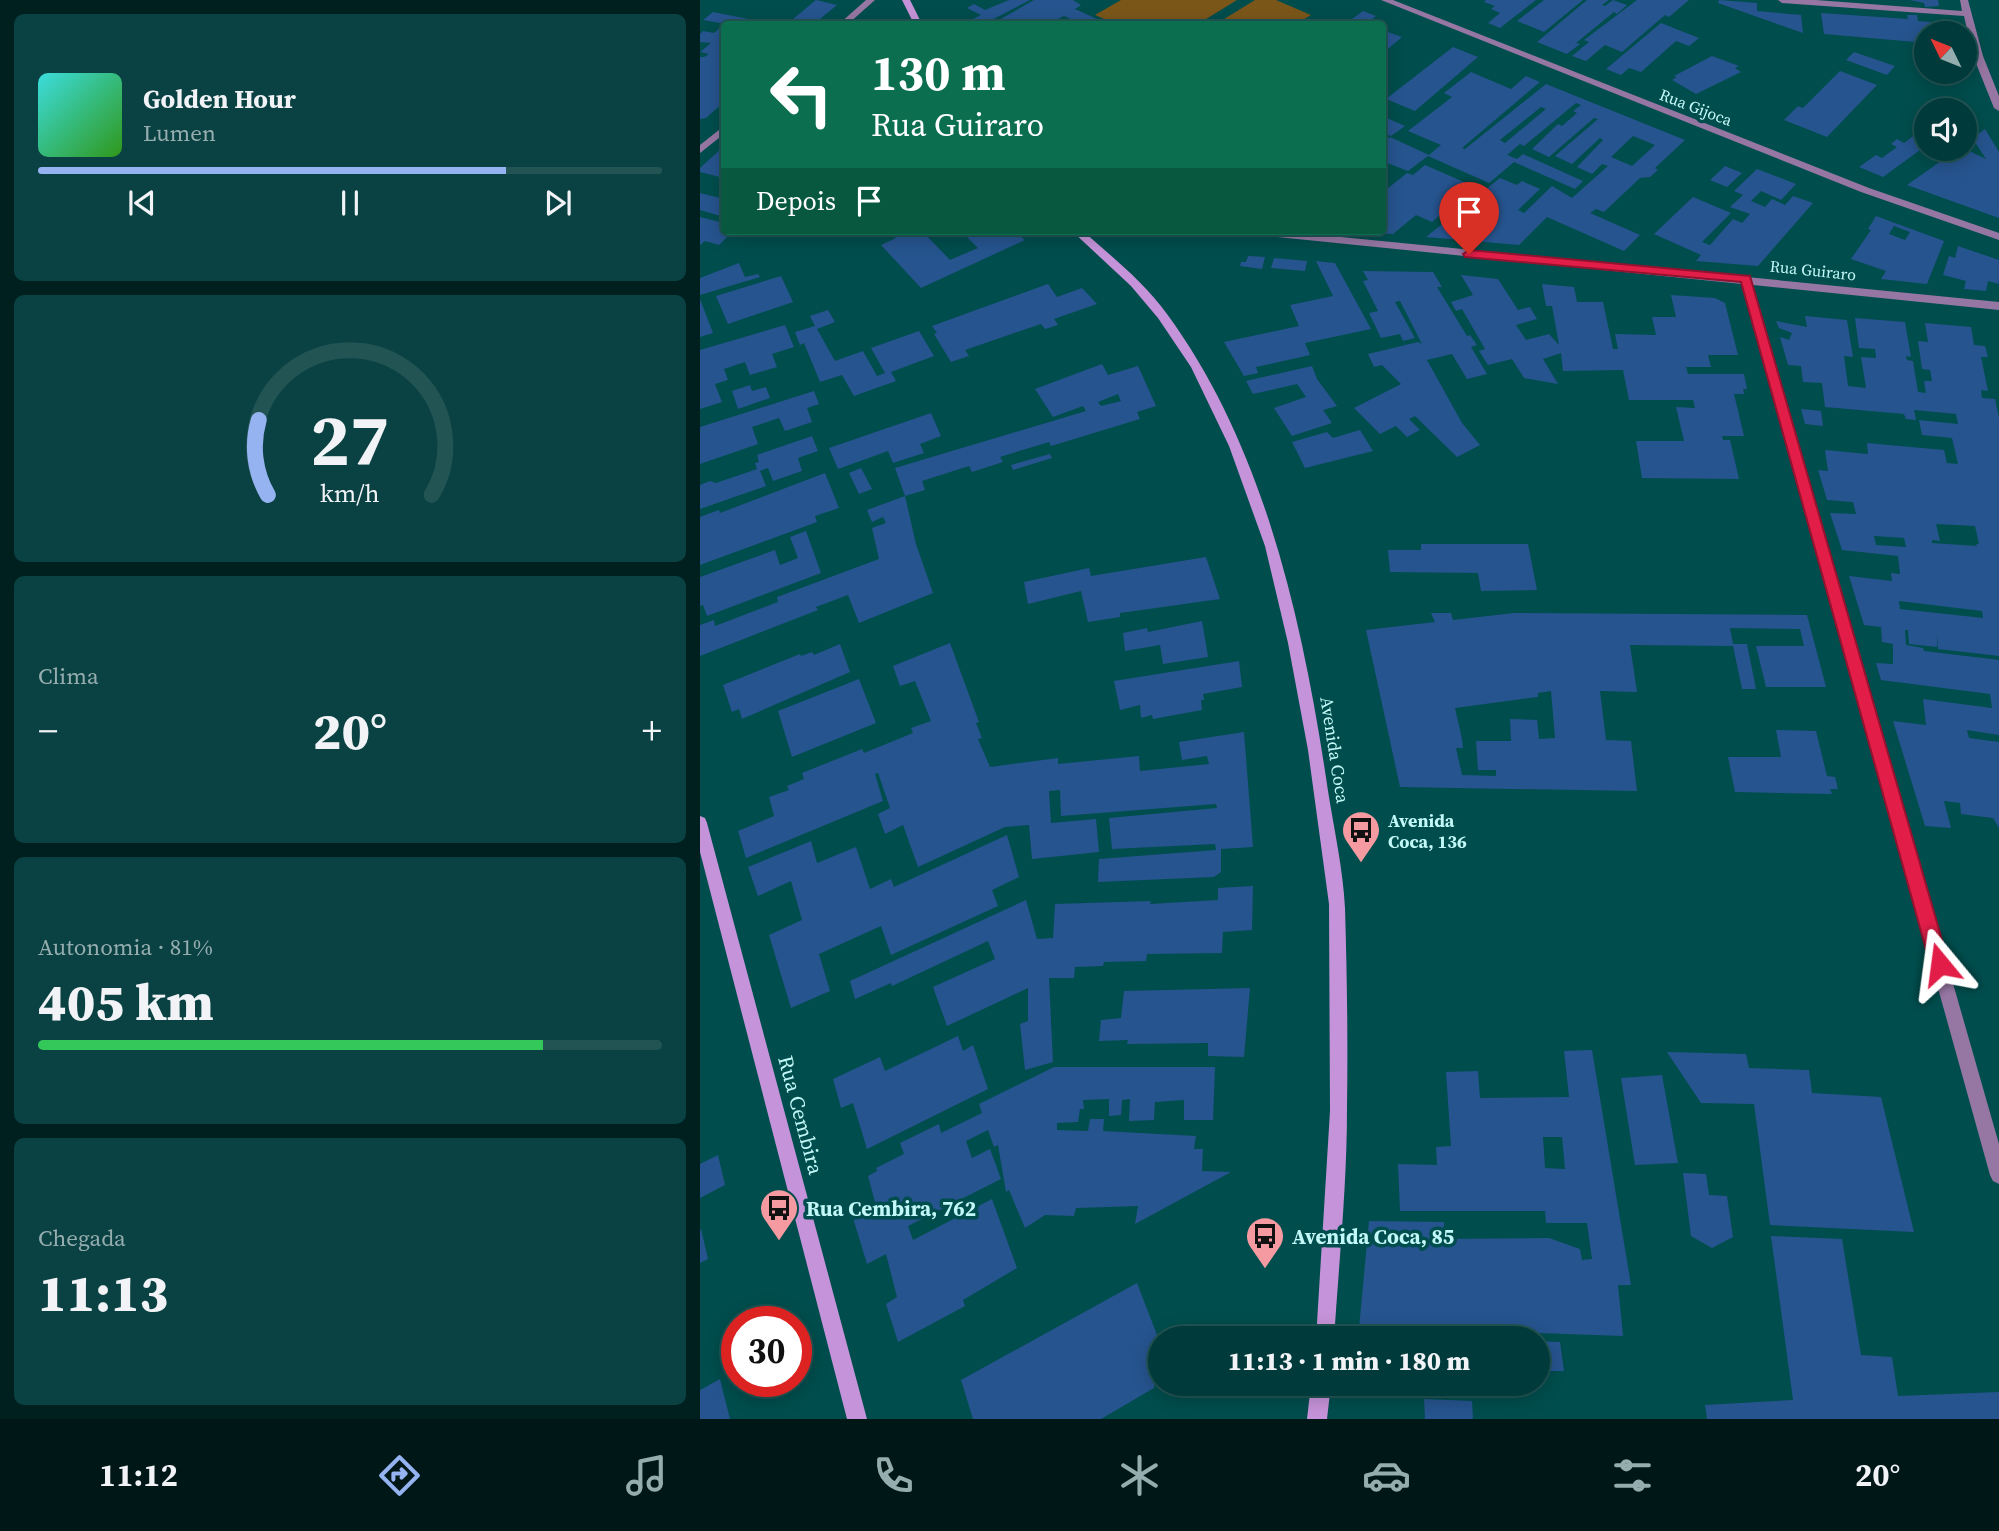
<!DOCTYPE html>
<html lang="pt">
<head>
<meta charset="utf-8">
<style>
  body { margin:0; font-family:"Source Serif 4",serif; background:#0a4142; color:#f1f3f6; height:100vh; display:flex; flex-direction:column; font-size:26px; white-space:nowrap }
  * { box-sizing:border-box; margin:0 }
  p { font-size:23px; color:#95adaf }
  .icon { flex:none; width:38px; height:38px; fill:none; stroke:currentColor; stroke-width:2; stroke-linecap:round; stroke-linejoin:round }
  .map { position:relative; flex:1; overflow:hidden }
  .sheet { display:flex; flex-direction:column; gap:14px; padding:14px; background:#002020; width:700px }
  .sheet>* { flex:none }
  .banner { position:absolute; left:21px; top:21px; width:665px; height:214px; border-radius:7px; box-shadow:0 4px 18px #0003,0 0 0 2px #225454; background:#0b6e4f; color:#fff; overflow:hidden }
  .needle { width:46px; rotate:313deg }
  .tools { position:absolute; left:1214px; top:21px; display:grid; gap:14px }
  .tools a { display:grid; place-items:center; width:63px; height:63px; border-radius:50%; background:#003a3a; box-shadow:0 4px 18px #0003,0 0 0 2px #225454; font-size:35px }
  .speed { position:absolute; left:21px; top:1306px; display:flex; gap:14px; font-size:35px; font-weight:700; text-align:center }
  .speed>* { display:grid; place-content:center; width:91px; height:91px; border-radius:50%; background:#003a3a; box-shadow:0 4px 18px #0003,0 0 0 2px #225454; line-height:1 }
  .speed .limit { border:10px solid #d22; background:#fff; color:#111 }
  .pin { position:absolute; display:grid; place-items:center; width:60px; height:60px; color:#fff; margin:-72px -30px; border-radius:50% 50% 50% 0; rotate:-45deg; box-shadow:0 0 7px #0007 }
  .pin .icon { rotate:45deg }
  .me { position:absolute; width:77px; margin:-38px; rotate:344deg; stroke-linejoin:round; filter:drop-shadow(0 0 5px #0008) }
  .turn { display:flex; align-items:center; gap:24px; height:147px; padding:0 35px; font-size:32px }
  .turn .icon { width:91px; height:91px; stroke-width:2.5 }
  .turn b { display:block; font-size:49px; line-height:60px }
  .then { display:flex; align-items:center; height:66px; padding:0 35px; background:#0003; gap:14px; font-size:26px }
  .big { font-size:52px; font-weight:800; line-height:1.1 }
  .sheet .card { flex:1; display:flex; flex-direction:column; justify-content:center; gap:10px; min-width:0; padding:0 24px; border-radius:10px; background:#0a4142 }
  .sheet .dial { align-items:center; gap:0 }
  .dial svg { height:182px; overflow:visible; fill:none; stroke:#225454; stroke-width:7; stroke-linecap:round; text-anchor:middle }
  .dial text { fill:#f1f3f6; stroke:none }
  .song { display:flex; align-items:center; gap:21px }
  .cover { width:84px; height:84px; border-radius:10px; background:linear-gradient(135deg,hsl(180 70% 55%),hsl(110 70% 35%)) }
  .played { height:7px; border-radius:4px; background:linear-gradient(90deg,#95b2f1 75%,#225454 75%) }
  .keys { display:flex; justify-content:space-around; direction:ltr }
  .heat { display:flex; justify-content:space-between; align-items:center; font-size:38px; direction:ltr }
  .charge { height:10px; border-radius:5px; background:linear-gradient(90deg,#34c759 81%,#225454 0) }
  .trip { position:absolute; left:448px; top:1326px; width:402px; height:70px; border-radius:35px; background:#003a3a; box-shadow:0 4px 18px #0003,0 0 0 2px #225454; font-weight:800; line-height:70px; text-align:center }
  .menu { display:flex; height:112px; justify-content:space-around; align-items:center; background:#001717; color:#95adaf }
  .menu .icon { width:49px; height:49px }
  .menu .selected { color:#95b2f1 }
  .menu b { font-size:32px; color:#f1f3f6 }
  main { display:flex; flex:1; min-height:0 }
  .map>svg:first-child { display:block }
  .green { fill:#7a5619 }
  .building { fill:#26548e; fill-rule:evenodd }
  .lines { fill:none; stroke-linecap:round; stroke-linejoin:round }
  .street { fill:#9677a3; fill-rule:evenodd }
  .secondary { fill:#c593d9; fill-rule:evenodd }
  .route { fill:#e11d48; stroke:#92132f; stroke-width:2 }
  .labels { text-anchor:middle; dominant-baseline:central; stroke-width:7; stroke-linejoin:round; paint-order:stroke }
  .far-street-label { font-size:16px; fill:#c2f8f7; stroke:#004d4d }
  .street-label { font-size:18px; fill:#c2f8f7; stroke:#004d4d }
  .poi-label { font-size:18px; font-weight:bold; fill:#c2f8f7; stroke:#004d4d; text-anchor:start }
  .near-street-label { font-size:21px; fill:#c2f8f7; stroke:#004d4d }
  .near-poi-label { font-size:21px; font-weight:bold; fill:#c2f8f7; stroke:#004d4d; text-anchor:start }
</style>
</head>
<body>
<main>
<section class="sheet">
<div class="card">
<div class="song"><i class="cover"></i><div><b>Golden Hour</b><p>Lumen</p></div></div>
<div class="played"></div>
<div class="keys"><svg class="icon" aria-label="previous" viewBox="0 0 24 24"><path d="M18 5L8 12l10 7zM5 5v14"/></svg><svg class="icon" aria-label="pause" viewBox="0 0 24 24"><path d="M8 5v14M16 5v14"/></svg><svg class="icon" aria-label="next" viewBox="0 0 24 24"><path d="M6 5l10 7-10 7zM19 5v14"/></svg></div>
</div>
<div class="card dial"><svg viewBox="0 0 100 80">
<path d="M14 69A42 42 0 1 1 86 69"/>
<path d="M14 69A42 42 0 0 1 10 36" stroke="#95b2f1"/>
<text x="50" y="56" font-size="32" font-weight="700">27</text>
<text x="50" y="72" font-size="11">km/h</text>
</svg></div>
<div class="card"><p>Clima</p>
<div class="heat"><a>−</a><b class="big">20°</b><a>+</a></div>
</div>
<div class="card"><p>Autonomia · 81%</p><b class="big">405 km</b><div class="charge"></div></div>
<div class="card"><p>Chegada</p><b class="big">11:13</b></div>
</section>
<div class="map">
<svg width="1299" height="1419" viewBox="0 0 1299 1419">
  <rect width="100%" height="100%" fill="#004d4d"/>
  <path class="green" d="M421 0H537L498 24H416L395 15Z
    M555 0H576L611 15 596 24H516Z"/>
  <path class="building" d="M116 0 137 5 114 24H87Z
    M309 0H330L284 24H263L281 15 267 8 274 4 285 10Z
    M334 0H373L381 5 375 9 408 24H382L364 16 348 24H287L299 20Z
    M786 0H836L800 28 788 23 800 13 791 9 795 6 784 2Z
    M844 0H883L844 32 817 21Z
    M887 0H909L902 5 905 6 913 0 927 5 917 14 914 12 876 43 880 44 867 54 837 42Z
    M937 0H989L969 17 965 15 922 52 905 45 886 61 872 56 889 42 884 40Z
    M1019 0 1057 3V11L1101 15 1103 33 1018 3Z
    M1210 0H1238L1239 6 1225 7 1224 3Z
    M663 11 676 16 666 24H645Z
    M13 12 69 23V24H26L3 20Z
    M1121 13 1208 19 1207 15H1217L1218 21 1243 23 1246 33H1227V43L1124 34Z
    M961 23 999 38 989 46 976 41 941 72 929 68 921 75 906 69Z
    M20 28 24 29V102L6 118 0 119V57H4L9 54 0 52 11 43 0 42V34L3 31 14 33Z
    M682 30 702 37 682 54Z
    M753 47 778 57 715 111 686 99Z
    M1154 52 1195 66 1187 75 1146 60Z
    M1012 56 1039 66 1035 68 1041 72 996 94 972 80 977 77 974 76Z
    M1140 71 1177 85 1127 137 1084 120 1098 106 1103 108Z
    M771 72 811 89 826 76 840 82 762 148 765 149 846 84 985 140 955 168 958 170 950 177 940 178 904 212 896 209 890 213 940 235 924 251 847 217 819 245 726 237 800 178 817 185 822 181 840 189 818 210 824 213 852 186 872 198 908 166 902 164 892 174 877 167 903 140 900 138 872 164 855 156 898 119 894 118 849 157 832 149 858 124 862 126 877 113 873 111 881 105 876 103 824 146 820 144 807 155 817 159 823 154 883 181 875 189 814 162 789 183 728 156 708 171 682 161V144L690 137 729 155 741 145 708 131 752 97 744 93ZM841 107 846 109 805 143 800 140ZM933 136 955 145 932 166 911 157Z
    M682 116 705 126 691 136 682 132Z
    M1219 122 1227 126V145L1183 177 1159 167 1176 155 1182 158 1197 147 1191 144 1197 139 1204 143 1221 130 1214 127Z
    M1285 129 1299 152V218L1207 185 1258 149H1265L1286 159 1277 145 1269 141Z
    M24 146V178L0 172V168Z
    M725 165 773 186 732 222 716 215 693 234 676 233 682 231V193L707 173 713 175Z
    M1025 166 1042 173 1027 187 1010 180Z
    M1057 169 1096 184 1081 200 1061 191 1051 201 1065 207 1072 199 1085 205 1093 196 1113 203 1058 266 996 261 1001 255 954 234 993 197 1031 213 1002 242 1010 245 1033 219 1042 223 1050 214 1030 207 1043 195 1034 191Z
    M0 193 24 199V217L0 210Z
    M1176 216 1244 241 1227 284 1181 279 1186 271 1151 259 1171 230 1168 229ZM1194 226 1210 232 1205 240 1189 234Z
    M0 217 24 223V231H33L19 245 5 241 0 245Z
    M189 231H222L250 260 278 248 265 235 273 231H314L325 240 221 288 181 245 196 238Z
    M1258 246 1299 260V284L1288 281 1286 291 1264 289 1266 281 1243 275 1249 256 1255 258Z
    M548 256 565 257 562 269 540 266 541 262H546Z
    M574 258 607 261 605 271 571 268Z
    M616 261 635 263 671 329 605 343 610 355 556 367 558 373 544 376 524 342 599 326 590 305 633 296Z
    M39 263 45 277 58 274 60 277 0 295V278Z
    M663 271 733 272 742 287H737L767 336 770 335 777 345 771 347 787 374 767 379 752 354 727 360 762 423 780 445 757 457 715 416 709 419 720 430 707 437 696 426 680 434 654 408 701 384 682 365 674 367 668 354 718 342 722 344 700 301 695 302 715 338 703 341 700 334 681 338 669 313 678 311 663 281 668 280Z
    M761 275 798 279 818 310 830 307 837 319 816 325 826 340 849 334 859 345 852 306H846L842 284 874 287 877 302H903L913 349H918L915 334 956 335 952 317H976L971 295 1015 298 1025 303 1038 355H1008L1011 367H986L988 374H1044L1047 389H1043L1044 394H1034L1044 436H1022L1023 440H1030L1039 479 942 478 936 441H984L976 407 995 408 993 400H929L923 370 863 371 861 353 843 359 858 384 824 378 812 359 788 365 779 351 785 349 762 309 756 311 751 302 773 295Z
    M81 276 93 302 28 324 16 296Z
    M348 284 357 297 382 288 397 304 354 319 358 325 345 329 341 324 265 350 269 356 251 362 234 334 237 333 232 326Z
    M0 299 13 333 0 337Z
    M128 310 135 322 117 329 135 361 163 351 177 376 185 373 171 348 219 331 234 356 191 372 196 381 154 396 142 375 120 382 104 343 100 345 95 332 115 326 110 316Z
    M1105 316 1147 320 1153 357 1144 356 1148 386 1166 388 1161 357 1176 358 1175 349 1159 348 1155 318 1205 322 1211 357 1206 356 1207 360 1213 361 1218 392 1226 393 1224 381H1232L1230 370 1222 369 1218 341 1228 342 1225 323 1271 327 1274 345 1285 346 1288 357H1281L1288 391 1281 390 1282 398 1295 399 1299 418V656L1238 649 1237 634V647L1209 644 1208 630H1205L1206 645 1223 648 1224 651 1299 660V735L1267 730 1269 738 1299 742V828L1293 818 1261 814 1260 803 1244 801 1251 828 1225 826 1193 721 1226 725 1223 699 1292 708 1290 694 1181 680 1176 663 1193 664V644L1182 642 1181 627 1164 625 1149 576 1192 581 1191 573 1200 574 1198 556 1142 550 1130 513 1156 514 1153 502 1127 500 1118 470 1128 471 1125 450 1168 454 1167 443 1244 450 1247 463 1258 464 1252 438 1222 435 1219 420 1258 424 1256 414 1214 410 1216 420 1206 419 1204 414 1125 407 1122 383 1103 382 1101 366 1088 365 1080 337 1089 340 1092 333 1079 328 1076 321 1107 327ZM1236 524 1275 526 1279 544H1276L1277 546 1232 543V540L1240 541ZM1174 536 1204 538 1206 547 1176 545ZM1199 601 1282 611 1283 618 1200 609Z
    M85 325 94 347 72 354 77 367 50 375 45 362 24 369 28 380 15 384 22 402 0 409V350Z
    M402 364 408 375 438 366 456 406 437 412 440 419 351 446 349 442 300 457 303 462 272 472 269 466 222 481 225 490 205 496 195 468 386 411 383 406 353 417 335 389ZM418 394 421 401 401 406 398 402Z
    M612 366 617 379 637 406 623 410 632 423 592 436 574 408 606 397 597 384 553 394 546 381Z
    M50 385 52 391 66 387 70 398 38 409 32 391Z
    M114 391 119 404 107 408 112 422 85 431 79 418 52 427 58 444 0 464V427Z
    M1101 409 1121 411 1123 426 1105 424Z
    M231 413 241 436 220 444 224 453 193 463 188 451 138 469 129 448Z
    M660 430 673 451 605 468 592 442 627 432 633 438Z
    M112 436 118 451 98 458 102 471 73 481 68 468 60 471 66 486 0 509V485L10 481 16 483 57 469 55 463 59 462 57 455Z
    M350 454 352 458 313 470 311 465Z
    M161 468 172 489 159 494 149 473Z
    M125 473 139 508 115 516 117 522 0 565V517L19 510 20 513Z
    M205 496 216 544 233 593 159 623 148 595 116 607 118 610 0 656V625L14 620 15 626 78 602 77 597 179 559 172 528 186 523 183 517 172 522 167 510Z
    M106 531 121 573 7 616 3 605 0 606V577L75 550 80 565 98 558 90 537Z
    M721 544H828L837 590 781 591 778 573 690 572 688 550H721Z
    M506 557 520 599 420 613V617L388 622 381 591 328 604 324 582 389 568 391 576Z
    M731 613H751L753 620 814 613 1107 615 1126 687H1066L1056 646H1104L1100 629 1030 628 1033 644H1047L1056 689H1042L1033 646 930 645 937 692 900 691 906 740 931 741 937 791 700 787 666 630 735 622ZM851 691 855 738 839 739 837 720 810 719 811 741H776L778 770H796V776L762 775 756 748H763L762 739 755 708 838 697V693Z
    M502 621 508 657 463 664 460 645 425 651 423 633 447 628 448 632Z
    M250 643 279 722 276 723 282 738 278 739 290 767 358 758V764L439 756 440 771 509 764 507 756 482 760 479 742 544 732 553 847 521 849V872L514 877 398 882 399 859 516 850 515 844 412 849 409 818 517 808 516 804 361 816 360 790 349 791 351 823 396 819 399 852 332 859 329 825 305 827 218 867 203 825 185 834 178 814 190 808 178 773 175 774 183 801 46 858 38 831 74 816 69 797 89 790 87 786 104 779 102 773 162 749 164 753 213 733 211 728 231 721 215 681 200 686 193 666Z
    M140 644 150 672 42 719 39 709 32 712 23 685 100 654 101 656 112 652 114 655Z
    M539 661 542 687 503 694 504 700H501L502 710 453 719 452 715 441 718 440 705 420 710 414 681Z
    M159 679 176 723 92 757 78 711Z
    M1076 730 1116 731 1127 776 1135 777 1138 789H1130L1132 794 1035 792 1028 757H1081Z
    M307 835 319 877 292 890 298 906 191 955 181 926 119 954 130 991 91 1008 69 935 102 920 91 881 58 896 48 867 111 841 117 863 156 847 170 889 191 879 194 887Z
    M553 886 552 930 523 932 522 953 447 954 446 961 404 962 403 966 375 967 374 978H349L353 1062 325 1070 320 1024 328 1021V988L247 1026 233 987 295 959 288 941 192 986 191 983 155 999 150 981 326 900 337 939 353 938 355 904 451 901 450 904 518 900V888Z
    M550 988 544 1057 508 1056V1043L427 1044 428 1040 399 1041 401 1020 421 1018 424 991Z
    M258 1036 263 1051 273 1045 288 1089 167 1149 153 1103 141 1108 133 1079 180 1057 185 1071Z
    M892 1050 931 1285H918L923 1336 808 1332V1339H691V1325H673V1339H658L669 1221 744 1222V1239L849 1238 880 1249 882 1260 892 1259 887 1223H846L845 1211H700L698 1164 737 1165 736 1147 751 1146 746 1072 778 1071 780 1098 869 1097 864 1051ZM843 1137H862L865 1169 845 1168Z
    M967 1052 1046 1054 1049 1068 1109 1070 1112 1093 1181 1097 1214 1232 1070 1225 1054 1104 1001 1103Z
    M354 1067H515L513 1120H484V1100L455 1102 454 1120 429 1121 430 1099 422 1100 421 1115 409 1116V1099L383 1100 384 1109H380L378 1122 357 1123V1130L388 1131 390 1119H404L403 1131 496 1136 494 1149H503L502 1171 531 1172 435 1224 438 1206 376 1208 374 1216 345 1215 325 1228 309 1190 306 1192 298 1145 294 1147 288 1130 266 1141 272 1158 290 1149 301 1179 208 1226 213 1240 292 1199 317 1268 263 1300 265 1306 198 1342 186 1304 197 1297 186 1254 167 1264 153 1218 176 1206 168 1176 177 1171 176 1168 204 1154 200 1143 239 1124 241 1133 282 1113 279 1104Z
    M962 1075 978 1163 935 1165 921 1078Z
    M18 1155 25 1185 0 1198V1164Z
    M983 1173 1006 1174 1009 1195 1027 1196 1033 1237 1012 1248 991 1236Z
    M1 1229 8 1259 0 1263V1230Z
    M1071 1236 1142 1239 1161 1355 1192 1357 1198 1396 1299 1392V1419H1007L1005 1405 1093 1400Z
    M437 1283 459 1340 454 1388 401 1419H273L261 1380Z
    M838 1341 860 1342 864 1371H838Z
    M20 1379 30 1419H0V1390Z
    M692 1384H821L822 1392 693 1390Z
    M724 1399 772 1401 773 1419H725Z"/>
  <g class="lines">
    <path class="street" d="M166 0H175L148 24H139Z
      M681 0H693L1169 188 1299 233V240L1161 192Z
      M1078 0H1116L1262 11 1260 0H1268L1283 56 1299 96V111L1294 108 1273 56 1264 16 1082 3Z
      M24 126V134L0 153V145Z
      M542 231H580L1299 302V310L1053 285 1299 1144V1184L1293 1181 1290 1175 1042 284 547 234Z"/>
    <path class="secondary" d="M202 0H210L222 24H214Z
      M372 231H383C412 257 444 282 467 314 566 449 604 628 628 791 634 829 643 869 645 908 647 974 648 1042 647 1109 647 1185 639 1262 634 1339H616L630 1111 629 904 608 750 588 643 565 546 529 446 491 367 458 318 431 286Z
      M0 816 5 818 7 823 167 1419H147L0 852Z
      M611 1384H631L627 1419H607Z"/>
  </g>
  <path class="route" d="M769 250 1050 276 1249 964 1246 971 1240 973 1233 971 1230 964 1041 282 765 257 763 254Z"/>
  <defs>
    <symbol id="bus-pin" viewBox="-11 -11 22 30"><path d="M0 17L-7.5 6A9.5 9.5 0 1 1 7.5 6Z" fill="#f49aa0" stroke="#004d4d"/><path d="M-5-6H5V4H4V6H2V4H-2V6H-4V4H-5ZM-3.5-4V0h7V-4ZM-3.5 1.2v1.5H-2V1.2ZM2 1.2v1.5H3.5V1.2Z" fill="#111"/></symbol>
  </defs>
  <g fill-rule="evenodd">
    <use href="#bus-pin" x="639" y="808" width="44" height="60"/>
    <use href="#bus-pin" x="57" y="1186" width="44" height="60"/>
    <use href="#bus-pin" x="543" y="1214" width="44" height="60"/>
  </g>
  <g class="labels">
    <g class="far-street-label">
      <text transform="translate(996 107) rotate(21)">Rua Gijoca</text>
      <text transform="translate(1113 270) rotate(6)">Rua Guiraro</text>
    </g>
    <g class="street-label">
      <text transform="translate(635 750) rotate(81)">Avenida Coca</text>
    </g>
    <g class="poi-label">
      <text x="688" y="820">Avenida<tspan x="688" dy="21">Coca, 136</tspan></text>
    </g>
    <g class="near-street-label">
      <text transform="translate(101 1115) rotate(75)">Rua Cembira</text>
    </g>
    <g class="near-poi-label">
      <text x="106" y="1208">Rua Cembira, 762</text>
      <text x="592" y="1236">Avenida Coca, 85</text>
    </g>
  </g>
</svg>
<div class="tools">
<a><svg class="needle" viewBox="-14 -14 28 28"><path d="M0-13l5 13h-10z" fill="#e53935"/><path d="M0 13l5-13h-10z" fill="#95adaf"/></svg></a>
<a><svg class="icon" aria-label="sound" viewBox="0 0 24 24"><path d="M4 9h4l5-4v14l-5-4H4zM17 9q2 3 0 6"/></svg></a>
</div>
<div class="speed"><div class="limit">30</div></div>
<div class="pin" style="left:769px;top:254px;background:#d93025"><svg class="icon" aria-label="arrive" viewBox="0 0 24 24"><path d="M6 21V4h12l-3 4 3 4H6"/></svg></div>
<svg class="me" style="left:1240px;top:964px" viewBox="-20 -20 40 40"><path d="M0-17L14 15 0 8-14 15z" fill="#e11d48" stroke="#fff" stroke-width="4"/></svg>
<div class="trip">11:13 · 1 min · 180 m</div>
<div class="banner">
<div class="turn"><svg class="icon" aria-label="left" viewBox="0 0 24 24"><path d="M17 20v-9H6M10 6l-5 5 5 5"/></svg><div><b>130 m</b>Rua Guiraro</div></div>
<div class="then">Depois<svg class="icon" aria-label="arrive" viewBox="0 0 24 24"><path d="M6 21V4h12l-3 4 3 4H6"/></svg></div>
</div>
</div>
</main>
<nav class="menu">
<b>11:12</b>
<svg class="icon selected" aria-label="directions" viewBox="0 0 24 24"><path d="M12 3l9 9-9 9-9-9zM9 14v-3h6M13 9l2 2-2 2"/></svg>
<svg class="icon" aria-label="music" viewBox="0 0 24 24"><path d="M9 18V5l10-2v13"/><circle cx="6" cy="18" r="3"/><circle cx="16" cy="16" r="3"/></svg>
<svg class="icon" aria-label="phone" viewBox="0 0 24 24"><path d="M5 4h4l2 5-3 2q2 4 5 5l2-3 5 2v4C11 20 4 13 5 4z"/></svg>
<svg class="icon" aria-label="climate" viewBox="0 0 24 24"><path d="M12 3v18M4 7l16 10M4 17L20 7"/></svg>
<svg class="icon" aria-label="car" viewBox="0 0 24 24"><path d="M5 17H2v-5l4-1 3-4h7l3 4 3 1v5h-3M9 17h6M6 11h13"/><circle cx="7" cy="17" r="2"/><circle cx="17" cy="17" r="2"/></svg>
<svg class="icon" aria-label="filters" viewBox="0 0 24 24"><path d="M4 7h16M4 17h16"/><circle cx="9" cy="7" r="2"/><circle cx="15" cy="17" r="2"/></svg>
<b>20°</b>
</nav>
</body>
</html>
